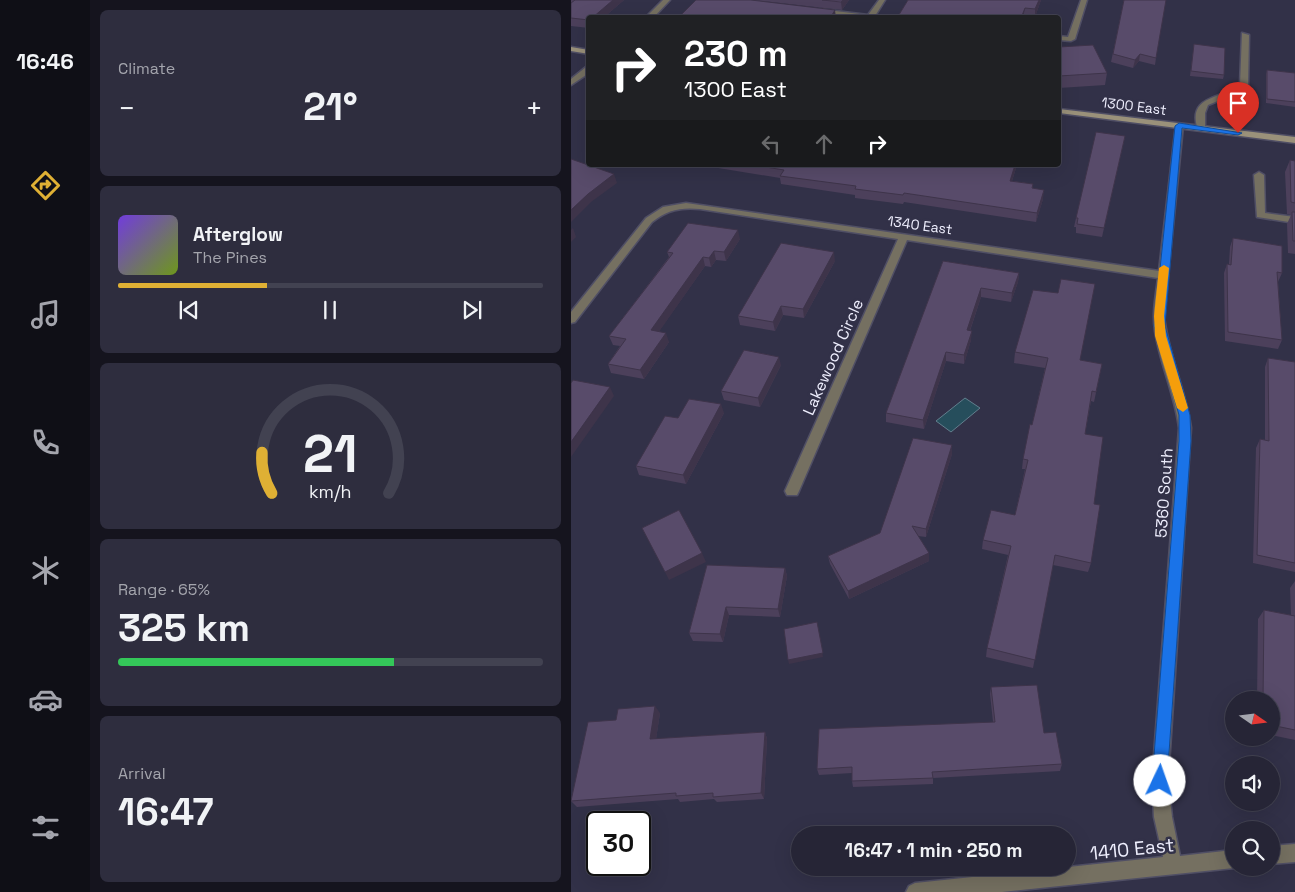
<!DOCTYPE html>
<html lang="en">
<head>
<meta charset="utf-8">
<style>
  body { margin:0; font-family:"Space Grotesk",sans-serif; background:#2e2d3e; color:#f1f3f6; height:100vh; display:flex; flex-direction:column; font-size:19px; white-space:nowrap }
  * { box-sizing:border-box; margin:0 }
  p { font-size:16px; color:#a4a5ad }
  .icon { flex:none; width:28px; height:28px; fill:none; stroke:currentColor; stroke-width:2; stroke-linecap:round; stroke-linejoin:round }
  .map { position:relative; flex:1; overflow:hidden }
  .side { display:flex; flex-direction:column; gap:10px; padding:10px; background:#15141e; width:481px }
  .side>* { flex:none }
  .top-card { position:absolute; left:15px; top:15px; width:475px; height:152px; border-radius:5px; box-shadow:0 5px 20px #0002,0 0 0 1px #424251; background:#202124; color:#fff; overflow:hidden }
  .needle { width:32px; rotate:104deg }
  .buttons { position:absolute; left:654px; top:691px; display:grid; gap:10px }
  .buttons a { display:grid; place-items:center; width:55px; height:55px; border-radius:50%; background:#262536; box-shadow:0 5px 20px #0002,0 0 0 1px #424251; font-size:25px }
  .speed { position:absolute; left:15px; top:811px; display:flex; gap:10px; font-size:25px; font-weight:700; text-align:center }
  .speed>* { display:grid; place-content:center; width:65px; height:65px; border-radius:50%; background:#262536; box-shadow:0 5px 20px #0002,0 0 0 1px #424251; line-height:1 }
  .speed .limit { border:2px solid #111; border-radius:8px; background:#fff; color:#111 }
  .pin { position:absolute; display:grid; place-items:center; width:42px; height:42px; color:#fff; margin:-51px -21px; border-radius:50% 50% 50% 0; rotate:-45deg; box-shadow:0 0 5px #0007 }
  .pin .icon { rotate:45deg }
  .me { position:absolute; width:55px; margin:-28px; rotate:3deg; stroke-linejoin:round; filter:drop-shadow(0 0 4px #0008) }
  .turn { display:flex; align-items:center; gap:18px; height:105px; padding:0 15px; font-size:22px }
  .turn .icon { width:65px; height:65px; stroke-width:2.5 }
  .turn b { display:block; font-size:35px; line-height:42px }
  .lanes { display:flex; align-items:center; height:48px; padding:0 15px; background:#0003; justify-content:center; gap:25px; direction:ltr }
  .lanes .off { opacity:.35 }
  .big { font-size:38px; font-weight:600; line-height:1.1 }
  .side .tile { flex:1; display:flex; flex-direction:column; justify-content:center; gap:8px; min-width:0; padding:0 18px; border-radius:8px; background:#2e2d3e }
  .side .dial { align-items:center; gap:0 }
  .dial svg { height:130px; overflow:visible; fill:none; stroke:#424251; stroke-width:7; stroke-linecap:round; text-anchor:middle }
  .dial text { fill:#f1f3f6; stroke:none }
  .song { display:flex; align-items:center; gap:15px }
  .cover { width:60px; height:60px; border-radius:8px; background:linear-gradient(135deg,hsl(260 70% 55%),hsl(80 70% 35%)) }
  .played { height:5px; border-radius:2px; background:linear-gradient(90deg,#dfb034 35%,#424251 35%) }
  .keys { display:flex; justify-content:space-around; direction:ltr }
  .heat { display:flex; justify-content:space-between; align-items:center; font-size:28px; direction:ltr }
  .charge { height:8px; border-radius:4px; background:linear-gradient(90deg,#34c759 65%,#424251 0) }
  .trip { position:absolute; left:220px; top:826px; width:285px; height:50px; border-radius:25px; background:#262536; box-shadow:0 5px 20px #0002,0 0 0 1px #424251; font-weight:600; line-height:50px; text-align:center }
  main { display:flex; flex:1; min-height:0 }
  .dock { display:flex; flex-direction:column; width:90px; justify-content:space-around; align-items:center; background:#0f0f16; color:#a4a5ad }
  .dock .icon { width:35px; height:35px }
  .dock .active { color:#dfb034 }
  .dock b { font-size:22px; color:#f1f3f6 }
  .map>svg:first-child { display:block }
  .water { fill:#264e5c; stroke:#627e8d }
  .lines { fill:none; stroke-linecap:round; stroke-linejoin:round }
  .service-casing { stroke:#504f65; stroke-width:3 }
  .minor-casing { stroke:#504f65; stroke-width:3 }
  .secondary-casing { stroke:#504f65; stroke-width:3 }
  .service { fill:#757061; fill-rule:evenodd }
  .minor { fill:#757061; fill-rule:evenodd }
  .secondary { fill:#9a917a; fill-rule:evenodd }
  .wall { fill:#4c405b }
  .shaded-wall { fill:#3e344a }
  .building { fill:#584b6a; stroke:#3e344a }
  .route { fill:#1a73e8; stroke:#114b97 }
  .slow { fill:#f59e0b }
  .labels { text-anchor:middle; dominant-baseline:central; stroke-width:5; stroke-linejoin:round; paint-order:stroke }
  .far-street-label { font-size:14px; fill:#efeffe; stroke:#323148 }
  .street-label { font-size:16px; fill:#efeffe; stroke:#323148 }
  .near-street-label { font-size:19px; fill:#efeffe; stroke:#323148 }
</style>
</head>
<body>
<main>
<nav class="dock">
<b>16:46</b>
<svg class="icon active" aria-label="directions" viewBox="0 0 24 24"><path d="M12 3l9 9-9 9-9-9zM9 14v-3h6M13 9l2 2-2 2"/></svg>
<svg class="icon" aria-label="music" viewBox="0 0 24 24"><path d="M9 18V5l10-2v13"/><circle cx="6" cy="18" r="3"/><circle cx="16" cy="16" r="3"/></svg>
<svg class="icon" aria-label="phone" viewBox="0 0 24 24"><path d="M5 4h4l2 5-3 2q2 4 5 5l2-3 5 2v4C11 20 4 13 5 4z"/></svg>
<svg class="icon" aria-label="climate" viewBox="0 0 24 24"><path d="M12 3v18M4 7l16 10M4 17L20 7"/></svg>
<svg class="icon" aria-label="car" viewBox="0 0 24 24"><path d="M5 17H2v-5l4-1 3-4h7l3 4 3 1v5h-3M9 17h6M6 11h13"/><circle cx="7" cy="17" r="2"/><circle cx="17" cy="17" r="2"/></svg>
<svg class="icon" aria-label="filters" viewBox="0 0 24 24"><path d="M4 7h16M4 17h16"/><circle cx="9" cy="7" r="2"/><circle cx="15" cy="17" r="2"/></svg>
</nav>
<section class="side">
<div class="tile"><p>Climate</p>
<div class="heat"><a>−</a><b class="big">21°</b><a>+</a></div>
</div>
<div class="tile">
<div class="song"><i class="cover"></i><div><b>Afterglow</b><p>The Pines</p></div></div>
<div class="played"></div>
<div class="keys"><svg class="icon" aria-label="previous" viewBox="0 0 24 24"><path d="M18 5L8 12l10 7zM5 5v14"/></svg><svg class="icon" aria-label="pause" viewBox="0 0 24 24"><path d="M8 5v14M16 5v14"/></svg><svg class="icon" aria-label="next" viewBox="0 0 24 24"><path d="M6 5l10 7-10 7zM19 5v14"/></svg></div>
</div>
<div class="tile dial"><svg viewBox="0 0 100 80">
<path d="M14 69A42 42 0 1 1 86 69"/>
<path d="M14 69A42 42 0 0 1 8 44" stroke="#dfb034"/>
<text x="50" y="56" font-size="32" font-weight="700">21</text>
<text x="50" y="72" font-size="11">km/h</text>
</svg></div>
<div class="tile"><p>Range · 65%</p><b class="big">325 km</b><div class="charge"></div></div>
<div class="tile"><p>Arrival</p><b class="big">16:47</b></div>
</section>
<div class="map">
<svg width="724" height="892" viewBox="0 0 724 892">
  <rect width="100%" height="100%" fill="#323148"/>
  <path class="water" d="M394 398 409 408 380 432 365 421Z"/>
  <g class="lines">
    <defs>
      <path id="service" d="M671 33 678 35 677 86 671 91 637 105 634 113V128L627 130C615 95 651 99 669 85Z
        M688 172 693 175 694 213 724 217V223L686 217 683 175Z"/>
      <path id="minor" d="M92 0H99L82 18H74Z
        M308 0H314L304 16 308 18H284L244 11 248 9 297 15Z
        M510 0H516L504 39 500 41 488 40V36L497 37Z
        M15 67H18V73L0 85V79Z
        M605 124 612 126 593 316C597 355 615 390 620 428L597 781 601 817 609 856 662 850 663 868 431 892H335L338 886 344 883 592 857 583 817 581 781 608 428C604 395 589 364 584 331 581 313 585 295 587 278L336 240 228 491 226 495H216L214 491 327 239 129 209C110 207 96 210 81 222L4 322 0 323V312L75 218 92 207 115 203 588 271Z
        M724 844V862L700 864V846Z"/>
      <path id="secondary" d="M0 47 18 50V54L0 51Z
        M488 109 724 137V143L488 113Z"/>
    </defs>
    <use href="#service" class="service-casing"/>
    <use href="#minor" class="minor-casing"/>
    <use href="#secondary" class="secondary-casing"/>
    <use href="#service" class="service"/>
    <use href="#minor" class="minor"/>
    <use href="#secondary" class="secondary"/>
  </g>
  <path class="wall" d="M0 0H53L32 18H18V28L0 26Z
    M182 0H278L271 10Z
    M337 0H470L464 17 453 15 452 18H326Z
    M553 0 585 58 584 65 568 61 562 68 540 62Z
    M623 44 653 75 652 79 619 76Z
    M488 47 536 73 534 85 488 88Z
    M696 70 724 73V107L695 103V74Z
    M554 136 531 237 505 233V227H503L505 218Z
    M719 160 724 161V254L717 253 716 224 720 215 716 214 714 172Z
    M68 165H446L441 181 462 184V188L472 199 465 222 333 202 332 204 284 198V195L210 184 209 178 129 165 69 167Z
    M662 238 711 273 707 282 711 340 707 349 654 341 653 273 656 264H658L659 247Z
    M169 239 155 261 145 260 140 267 134 266 88 331 98 342 73 379 40 373 37 364 49 346 42 345 38 336 98 257 96 252Z
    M264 261 233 318 212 315 204 331 169 325 167 316Z
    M372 261 448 273 447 282 440 302 410 297 399 331 400 340 393 364 375 361 353 429 315 422V413Z
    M444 352 509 360 531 364 523 402 520 401 514 434 523 504 520 563 517 572 482 565 462 668 415 657 416 648 437 555 411 549 412 540 444 515 454 469H451L452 459 461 425 474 368 443 363Z
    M697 358 724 362V572L682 563 685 448 689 439 694 440V367Z
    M210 365 189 407 153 400 150 391Z
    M153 413 115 484 68 475 65 466 107 418Z
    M381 445V454L355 537 347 536 358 561 278 599 259 564 257 556 309 533Z
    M136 565 214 568 216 576 209 617 158 615 152 642 122 641 118 633Z
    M724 581V740L700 735V700H686L687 619 693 610 720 615 719 588Z
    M420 687 473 733 491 764 489 771 362 778V784L282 787 281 781V773L248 775 246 769 422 722 419 694Z
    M89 713 85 739 194 732 196 739 193 799 146 802 143 799 109 802 107 799 6 807 0 801 45 720Z"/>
  <path class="shaded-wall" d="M42 0H53L32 18H21Z
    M272 0H278L271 10 270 2Z
    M468 0H470L464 17V9Z
    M454 8 452 18H450Z
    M264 10 265 18H259Z
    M569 54 568 61 562 68 564 60Z
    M444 165H446L438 190 439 181Z
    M43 174 46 183 20 202 0 222V210L17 194Z
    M473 190 472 199 465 222 466 213Z
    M2 228 5 237 0 242V230Z
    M167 230 169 239 155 261 153 252Z
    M143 251 145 260 140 267 138 258Z
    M263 252 264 261 233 318 232 309Z
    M132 257 134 266 83 339 80 330Z
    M448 273 447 282 440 302 441 293Z
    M410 288V297L396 339V330Z
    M210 306 212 315 204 331 202 322Z
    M401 331 400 340 393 364V355Z
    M95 333 98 342 73 379 69 370Z
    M375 352V361L353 429 352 420Z
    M208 357 210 365 189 407 187 398Z
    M39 387 43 396 0 457V442Z
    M150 404 153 413 115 484 112 475Z
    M381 445V454L355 537V529Z
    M131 553 135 562 98 580 94 572Z
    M358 553V561L278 599 277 591Z
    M214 568 216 576 209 617 207 609Z
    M155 607 158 615 152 642 149 634Z
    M246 622 252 657 218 664 217 660Z
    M84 706 89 713 84 746 79 739Z
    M194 732 196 739 193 799 190 793Z"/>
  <path class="building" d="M4 0H42L21 18H18V20L0 18V3Z
    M125 0H180L264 10 259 18H107Z
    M251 0H272L270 2Z
    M337 0H468L464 9 454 8 450 18H326Z
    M553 0H595L585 58 569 54 564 60 542 54Z
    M623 44 654 48 653 75 620 71Z
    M522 45 536 73 488 76V47Z
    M696 70 724 73V102L696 99Z
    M525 132 554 136 533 228 506 224 507 218H505Z
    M0 159 43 174 17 194 0 210Z
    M719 160 724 161V203L720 202Z
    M182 165H444L439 181 462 184 461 188 473 190 466 213 333 193 332 195 284 189 285 186 209 176 213 170Z
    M721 212H724V241H722Z
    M117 223 167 230 153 252 143 251 138 258 132 257 80 330 95 333 69 370 37 364 55 339 38 336 102 253 96 252Z
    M662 238 711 246V273L706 272 711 340 657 332 656 264 660 265Z
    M210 243 263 252 232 309 210 306 202 322 167 316Z
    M372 261 448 273 441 293 410 288 396 330 401 331 393 355 375 352 352 420 315 413Z
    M490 279 524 284 509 360 531 364 525 392 521 391 514 434 532 437 523 504 529 505 520 563 484 555 464 660 416 648 440 546 412 540 420 510 444 515 457 460 452 459 459 424 461 425 477 358 444 352 462 290 487 293Z
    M173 350 208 357 187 398 150 391Z
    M697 358 724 362V563L686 555 689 439 698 441Z
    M2 380 39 387 0 442V383Z
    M118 399 150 404 112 475 65 466 94 416 107 418Z
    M342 438 381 445 355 529 341 526 358 553 277 591 257 556 309 533Z
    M108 510 131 553 94 572 71 528Z
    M136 565 214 568 207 609 155 607 149 634 118 633Z
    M693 610 724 616V730L700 725V700H692Z
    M246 622 252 653 217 660 213 629Z
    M466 685 473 733 485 732 491 764 361 772 362 778 281 781V767L246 769 248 729 424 722 420 687Z
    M84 706 79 739 194 732 190 793 142 797V793L105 796V793L0 801 17 722 45 720 47 709Z"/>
  <path class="route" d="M608 123 671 133 667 135 611 128 594 326 619 415 620 441 596 781 594 786 589 788 583 786 581 781 608 441V415L583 326 604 126Z"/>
  <path class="slow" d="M593 265 598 268 593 316 595 336 617 408 612 412 606 408 584 336 583 316 588 268Z"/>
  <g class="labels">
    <g class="far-street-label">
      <text transform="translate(563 106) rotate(7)">1300 East</text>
      <text transform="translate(349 225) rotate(8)">1340 East</text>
    </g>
    <g class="street-label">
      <text transform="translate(262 357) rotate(-66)">Lakewood Circle</text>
      <text transform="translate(593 493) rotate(-86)">5360 South</text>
    </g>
    <g class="near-street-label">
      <text transform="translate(561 849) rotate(-6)">1410 East</text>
    </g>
  </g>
</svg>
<div class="buttons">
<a><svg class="needle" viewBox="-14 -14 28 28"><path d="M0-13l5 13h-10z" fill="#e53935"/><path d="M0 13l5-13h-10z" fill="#a4a5ad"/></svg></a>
<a><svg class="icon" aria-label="sound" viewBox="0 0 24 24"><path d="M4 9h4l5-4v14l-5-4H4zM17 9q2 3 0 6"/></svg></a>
<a><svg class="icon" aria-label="search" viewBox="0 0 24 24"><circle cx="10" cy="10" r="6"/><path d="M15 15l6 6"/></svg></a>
</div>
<div class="speed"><div class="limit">30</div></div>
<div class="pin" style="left:667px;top:133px;background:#d93025"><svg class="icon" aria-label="arrive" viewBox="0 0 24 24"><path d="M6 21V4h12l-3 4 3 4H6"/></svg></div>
<svg class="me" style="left:589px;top:781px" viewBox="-20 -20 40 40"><circle r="19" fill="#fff"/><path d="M0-13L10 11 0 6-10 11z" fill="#1a73e8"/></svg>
<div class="trip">16:47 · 1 min · 250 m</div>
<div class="top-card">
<div class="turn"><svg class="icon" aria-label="right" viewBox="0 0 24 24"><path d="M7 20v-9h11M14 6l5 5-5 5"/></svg><div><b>230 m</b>1300 East</div></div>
<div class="lanes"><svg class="icon off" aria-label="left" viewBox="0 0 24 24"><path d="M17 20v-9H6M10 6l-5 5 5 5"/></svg><svg class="icon off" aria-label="ahead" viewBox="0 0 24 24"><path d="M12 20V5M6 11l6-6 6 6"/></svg><svg class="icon" aria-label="right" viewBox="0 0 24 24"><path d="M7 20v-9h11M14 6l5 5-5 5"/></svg></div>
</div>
</div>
</main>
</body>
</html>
